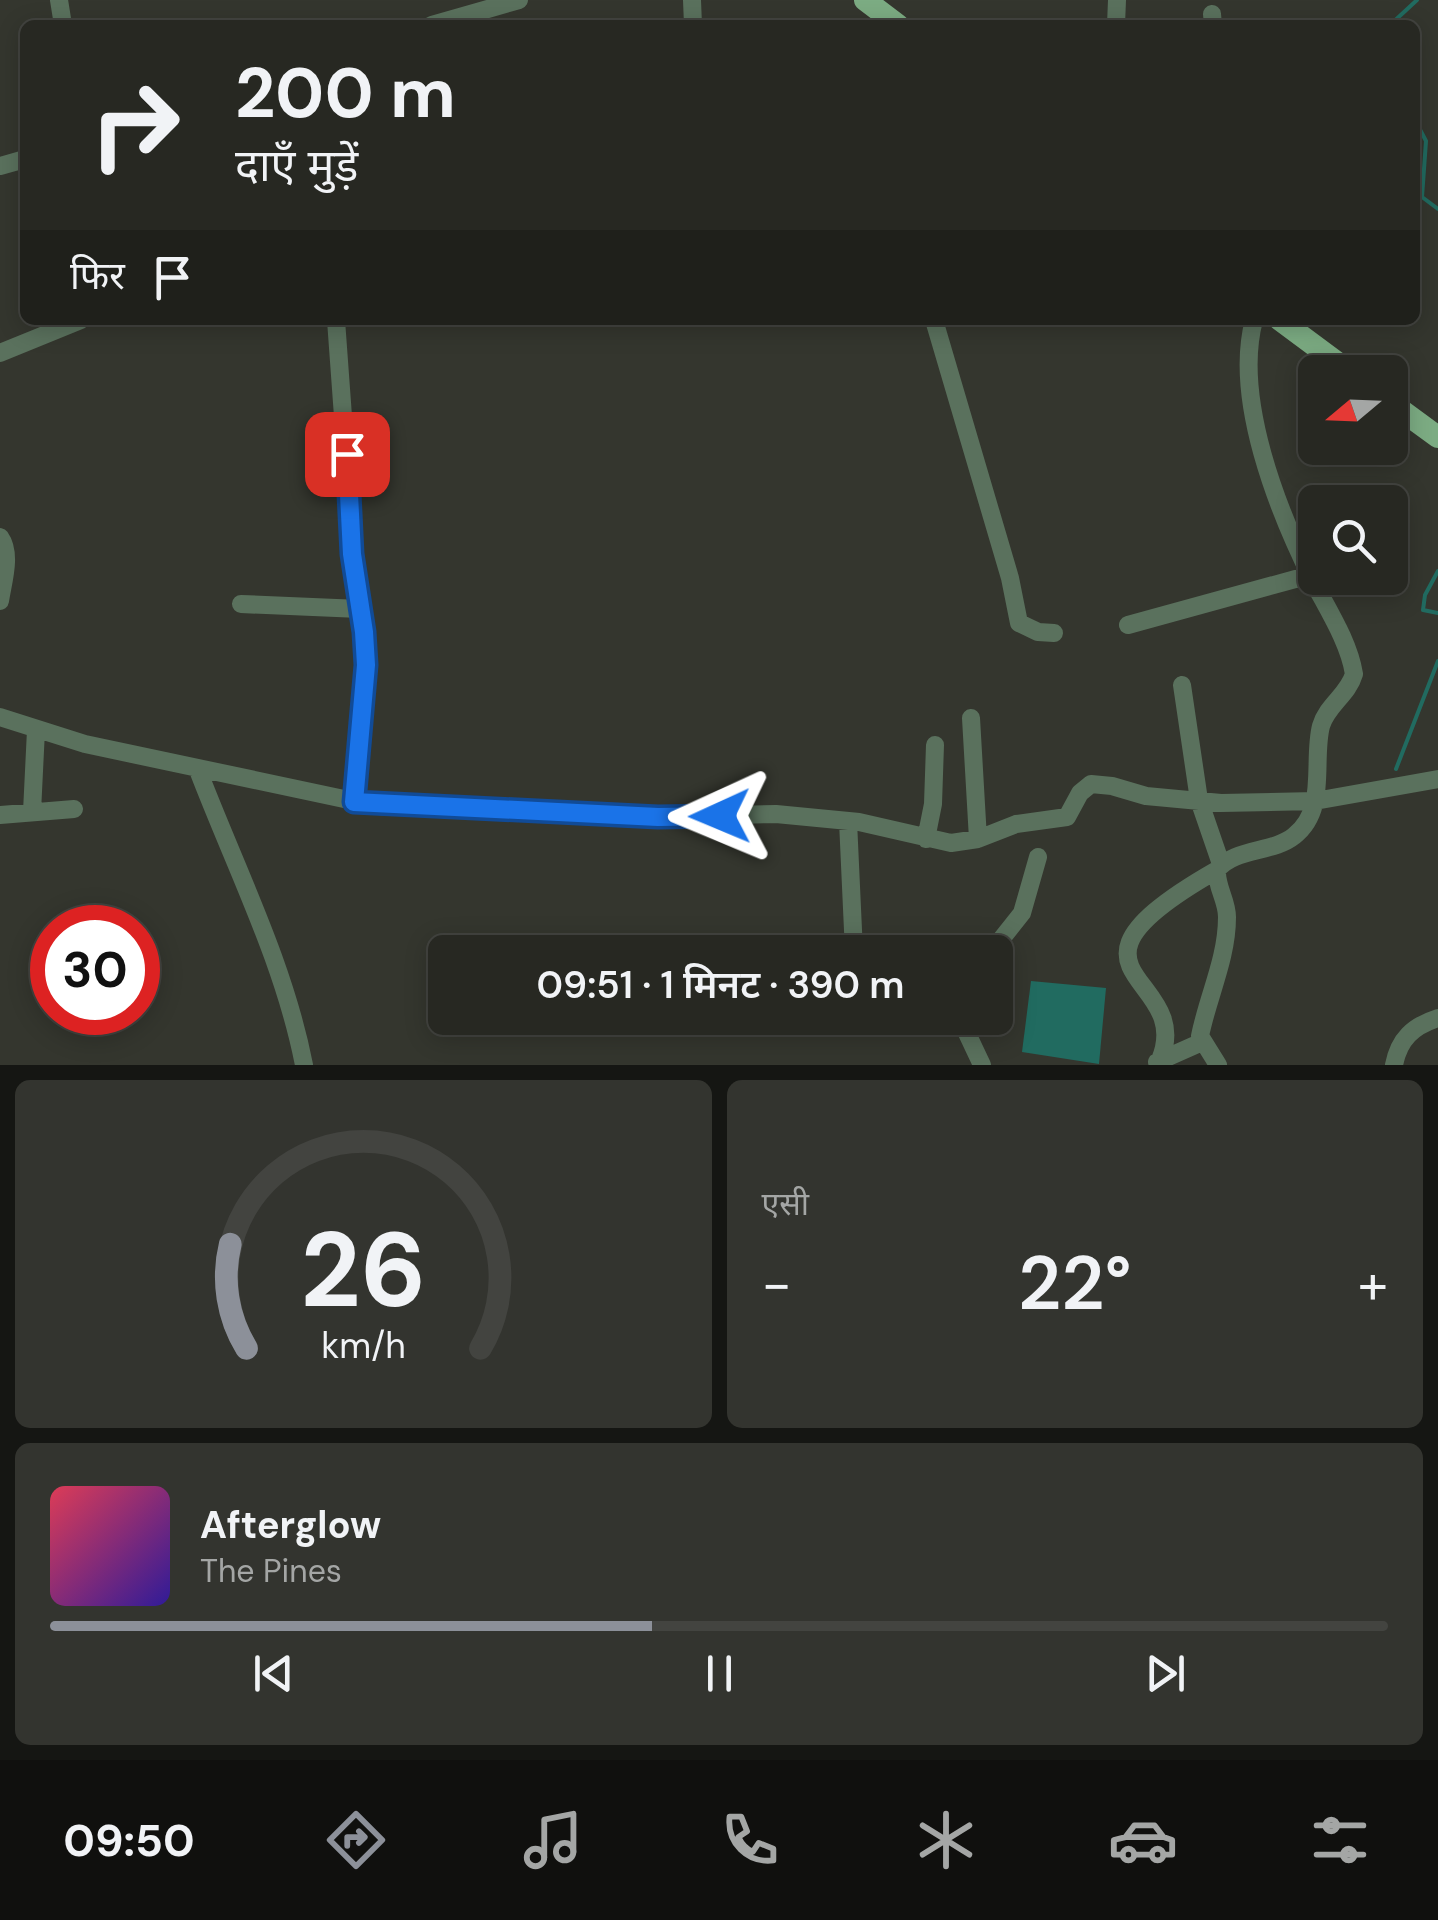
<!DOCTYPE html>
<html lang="hi">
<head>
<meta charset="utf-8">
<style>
  body { margin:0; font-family:"DM Sans","Noto Sans Devanagari",sans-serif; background:#33342f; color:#f1f3f6; height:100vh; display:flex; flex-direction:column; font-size:38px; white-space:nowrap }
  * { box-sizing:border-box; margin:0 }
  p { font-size:32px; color:#a4a6a5 }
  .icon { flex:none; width:55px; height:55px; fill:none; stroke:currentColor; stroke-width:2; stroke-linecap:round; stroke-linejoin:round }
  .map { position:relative; height:1065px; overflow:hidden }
  .panel { display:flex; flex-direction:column; gap:15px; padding:15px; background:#151613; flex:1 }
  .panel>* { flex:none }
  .banner { position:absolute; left:20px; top:20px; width:1400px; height:305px; border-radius:15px; box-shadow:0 5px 25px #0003,0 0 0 2px #434440; background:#272822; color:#f1f3f6; overflow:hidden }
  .needle { width:65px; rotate:251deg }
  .controls { position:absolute; left:1298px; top:355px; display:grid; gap:20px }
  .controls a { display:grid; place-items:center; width:110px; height:110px; border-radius:15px; background:#272822; box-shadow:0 5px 25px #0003,0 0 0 2px #434440; font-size:50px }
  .speed { position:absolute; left:30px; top:905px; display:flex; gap:20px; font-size:50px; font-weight:700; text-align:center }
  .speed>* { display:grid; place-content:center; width:130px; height:130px; border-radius:50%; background:#272822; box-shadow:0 5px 25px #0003,0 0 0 2px #434440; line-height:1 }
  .speed .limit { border:15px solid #d22; background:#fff; color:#111 }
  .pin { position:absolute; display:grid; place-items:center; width:85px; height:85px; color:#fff; margin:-42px; border-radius:20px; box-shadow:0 5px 15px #0006 }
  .me { position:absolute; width:110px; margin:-55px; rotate:269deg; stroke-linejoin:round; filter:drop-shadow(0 0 8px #0008) }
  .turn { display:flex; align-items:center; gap:35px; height:210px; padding:0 50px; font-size:45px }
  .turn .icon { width:130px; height:130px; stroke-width:2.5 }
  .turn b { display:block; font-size:70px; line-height:85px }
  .then { display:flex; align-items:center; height:95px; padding:0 50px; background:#0003; gap:20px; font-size:38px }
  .big { font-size:75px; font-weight:600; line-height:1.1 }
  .panel .tile { flex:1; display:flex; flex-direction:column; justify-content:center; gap:15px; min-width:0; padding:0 35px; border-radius:15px; background:#33342f }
  .panel .dial { align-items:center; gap:0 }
  .dial svg { height:260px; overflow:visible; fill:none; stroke:#434440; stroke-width:7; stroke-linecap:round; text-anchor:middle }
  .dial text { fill:#f1f3f6; stroke:none }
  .song { display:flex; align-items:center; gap:30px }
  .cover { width:120px; height:120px; border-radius:15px; background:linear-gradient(135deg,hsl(350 70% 55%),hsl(250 70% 35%)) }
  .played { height:10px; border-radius:5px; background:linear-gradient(90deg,#8c9099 45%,#434440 45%) }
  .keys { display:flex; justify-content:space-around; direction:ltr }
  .heat { display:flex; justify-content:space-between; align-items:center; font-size:55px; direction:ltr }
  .panel .tiles { flex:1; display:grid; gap:15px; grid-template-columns:1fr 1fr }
  .tile:last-child { grid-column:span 2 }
  .trip { position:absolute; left:428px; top:935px; width:585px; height:100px; border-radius:15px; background:#272822; box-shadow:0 5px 25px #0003,0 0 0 2px #434440; font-weight:600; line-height:100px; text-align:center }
  .tabs { display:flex; height:160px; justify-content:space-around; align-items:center; background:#10100e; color:#a4a6a5 }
  .tabs .icon { width:70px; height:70px }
  .tabs .current { color:#8c9099 }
  .tabs b { font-size:45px; color:#f1f3f6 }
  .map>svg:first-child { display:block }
  .water { fill:#216b60 }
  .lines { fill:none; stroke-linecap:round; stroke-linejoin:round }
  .stream { stroke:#216b60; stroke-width:4 }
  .minor { stroke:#5a715d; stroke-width:18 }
  .major { stroke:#7cac83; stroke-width:22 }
  .route-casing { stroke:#114b97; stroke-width:25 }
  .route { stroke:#1a73e8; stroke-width:18 }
</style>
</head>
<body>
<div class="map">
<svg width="1438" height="1065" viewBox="0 0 1438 1065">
  <rect width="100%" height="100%" fill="#34362e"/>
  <path class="water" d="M1031 981 1106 988 1099 1064 1022 1052Z"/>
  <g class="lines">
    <path class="stream" d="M1390 25 1417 0
      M1415 120 1426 141 1422 197 1438 209
      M1438 571 1425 595 1423 610 1438 613
      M1396 769 1438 661"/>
    <path class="minor" d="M59 0 63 25
      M692 0 693 25
      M1212 14 1213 25
      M432 25 519 0
      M1116 25 1117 0
      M0 166 25 159
      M336 320 353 554 364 632 365 696 354 803
      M934 320 1010 578 1019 623 1038 632 1054 633
      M0 353 81 320
      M0 537C12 554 3 581 0 601
      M241 604 360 609
      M1128 625 1310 575
      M1182 685 1199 800 1221 864
      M0 717 85 744 377 806 658 817 776 814 859 822 951 843 978 839 1016 824 1067 817 1080 793 1091 784 1112 786 1146 796 1221 803 1315 801 1438 779
      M971 718 978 839
      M198 770C235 867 284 962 304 1065
      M32 812 36 730
      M0 815 74 809
      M848 821 854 952
      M926 839 933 804 935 745
      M991 952 1022 913 1038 857
      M951 1018 965 1029 982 1065
      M1160 1060C1196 973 1033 975 1217 870
      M1157 1062 1202 1042
      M1218 1065 1200 1036C1208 996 1227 959 1227 917 1227 900 1216 887 1217 870 1234 848 1273 853 1294 836 1328 810 1312 761 1321 726 1327 705 1348 695 1354 674 1349 642 1328 610 1313 581 1278 511 1233 399 1254 320
      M1394 1065C1399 1039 1413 1026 1438 1018"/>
    <path class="major" d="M865 0 898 25
      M1280 320 1350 372
      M1390 402 1438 437"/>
  </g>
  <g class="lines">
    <defs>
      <path id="route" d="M347 454 352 554 364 632 366 665 354 802 658 817 720 816"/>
    </defs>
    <use href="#route" class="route-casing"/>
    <use href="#route" class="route"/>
  </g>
</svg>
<div class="controls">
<a><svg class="needle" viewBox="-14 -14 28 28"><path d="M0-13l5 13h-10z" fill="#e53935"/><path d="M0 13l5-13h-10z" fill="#a4a6a5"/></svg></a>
<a><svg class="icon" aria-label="search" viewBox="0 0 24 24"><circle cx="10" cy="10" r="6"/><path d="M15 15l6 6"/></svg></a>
</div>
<div class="speed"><div class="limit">30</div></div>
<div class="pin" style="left:347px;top:454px;background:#d93025"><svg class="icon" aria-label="arrive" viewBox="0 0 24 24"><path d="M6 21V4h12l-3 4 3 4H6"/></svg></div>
<svg class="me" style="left:720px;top:816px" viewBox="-20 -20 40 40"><path d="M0-17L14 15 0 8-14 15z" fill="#1a73e8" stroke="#fff" stroke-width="4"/></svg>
<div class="trip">09:51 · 1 मिनट · 390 m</div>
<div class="banner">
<div class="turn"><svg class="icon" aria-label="right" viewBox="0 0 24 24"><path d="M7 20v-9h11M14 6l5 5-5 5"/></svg><div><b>200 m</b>दाएँ मुड़ें</div></div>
<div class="then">फिर<svg class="icon" aria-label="arrive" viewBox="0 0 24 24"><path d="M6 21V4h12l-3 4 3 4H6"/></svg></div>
</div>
</div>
<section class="panel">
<div class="tiles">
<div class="tile dial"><svg viewBox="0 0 100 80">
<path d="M14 69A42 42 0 1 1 86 69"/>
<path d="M14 69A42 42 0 0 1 9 37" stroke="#8c9099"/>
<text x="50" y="56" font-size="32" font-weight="700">26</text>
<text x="50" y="72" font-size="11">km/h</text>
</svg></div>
<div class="tile"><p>एसी</p>
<div class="heat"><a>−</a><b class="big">22°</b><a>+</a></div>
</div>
<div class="tile">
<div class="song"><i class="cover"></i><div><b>Afterglow</b><p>The Pines</p></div></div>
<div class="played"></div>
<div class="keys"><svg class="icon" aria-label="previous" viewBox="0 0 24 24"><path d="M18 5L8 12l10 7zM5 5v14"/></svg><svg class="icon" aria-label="pause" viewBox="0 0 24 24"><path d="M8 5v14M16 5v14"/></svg><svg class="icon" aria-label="next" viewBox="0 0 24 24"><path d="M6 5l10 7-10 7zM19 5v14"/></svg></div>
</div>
</div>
</section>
<nav class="tabs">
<b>09:50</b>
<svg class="icon current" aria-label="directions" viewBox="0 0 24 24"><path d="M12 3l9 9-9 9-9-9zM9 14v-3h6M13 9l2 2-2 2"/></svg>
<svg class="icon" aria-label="music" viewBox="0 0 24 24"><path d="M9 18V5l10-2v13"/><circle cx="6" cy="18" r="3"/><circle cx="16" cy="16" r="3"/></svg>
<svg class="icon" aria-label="phone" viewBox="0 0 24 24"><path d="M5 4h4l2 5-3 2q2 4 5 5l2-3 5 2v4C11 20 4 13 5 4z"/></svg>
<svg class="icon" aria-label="climate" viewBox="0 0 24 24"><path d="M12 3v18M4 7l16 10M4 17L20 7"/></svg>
<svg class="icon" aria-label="car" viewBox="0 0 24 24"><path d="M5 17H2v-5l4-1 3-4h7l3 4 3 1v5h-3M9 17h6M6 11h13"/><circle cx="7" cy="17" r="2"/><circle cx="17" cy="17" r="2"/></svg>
<svg class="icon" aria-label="filters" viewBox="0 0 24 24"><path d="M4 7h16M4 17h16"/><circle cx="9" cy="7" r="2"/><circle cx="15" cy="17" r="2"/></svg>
</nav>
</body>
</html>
